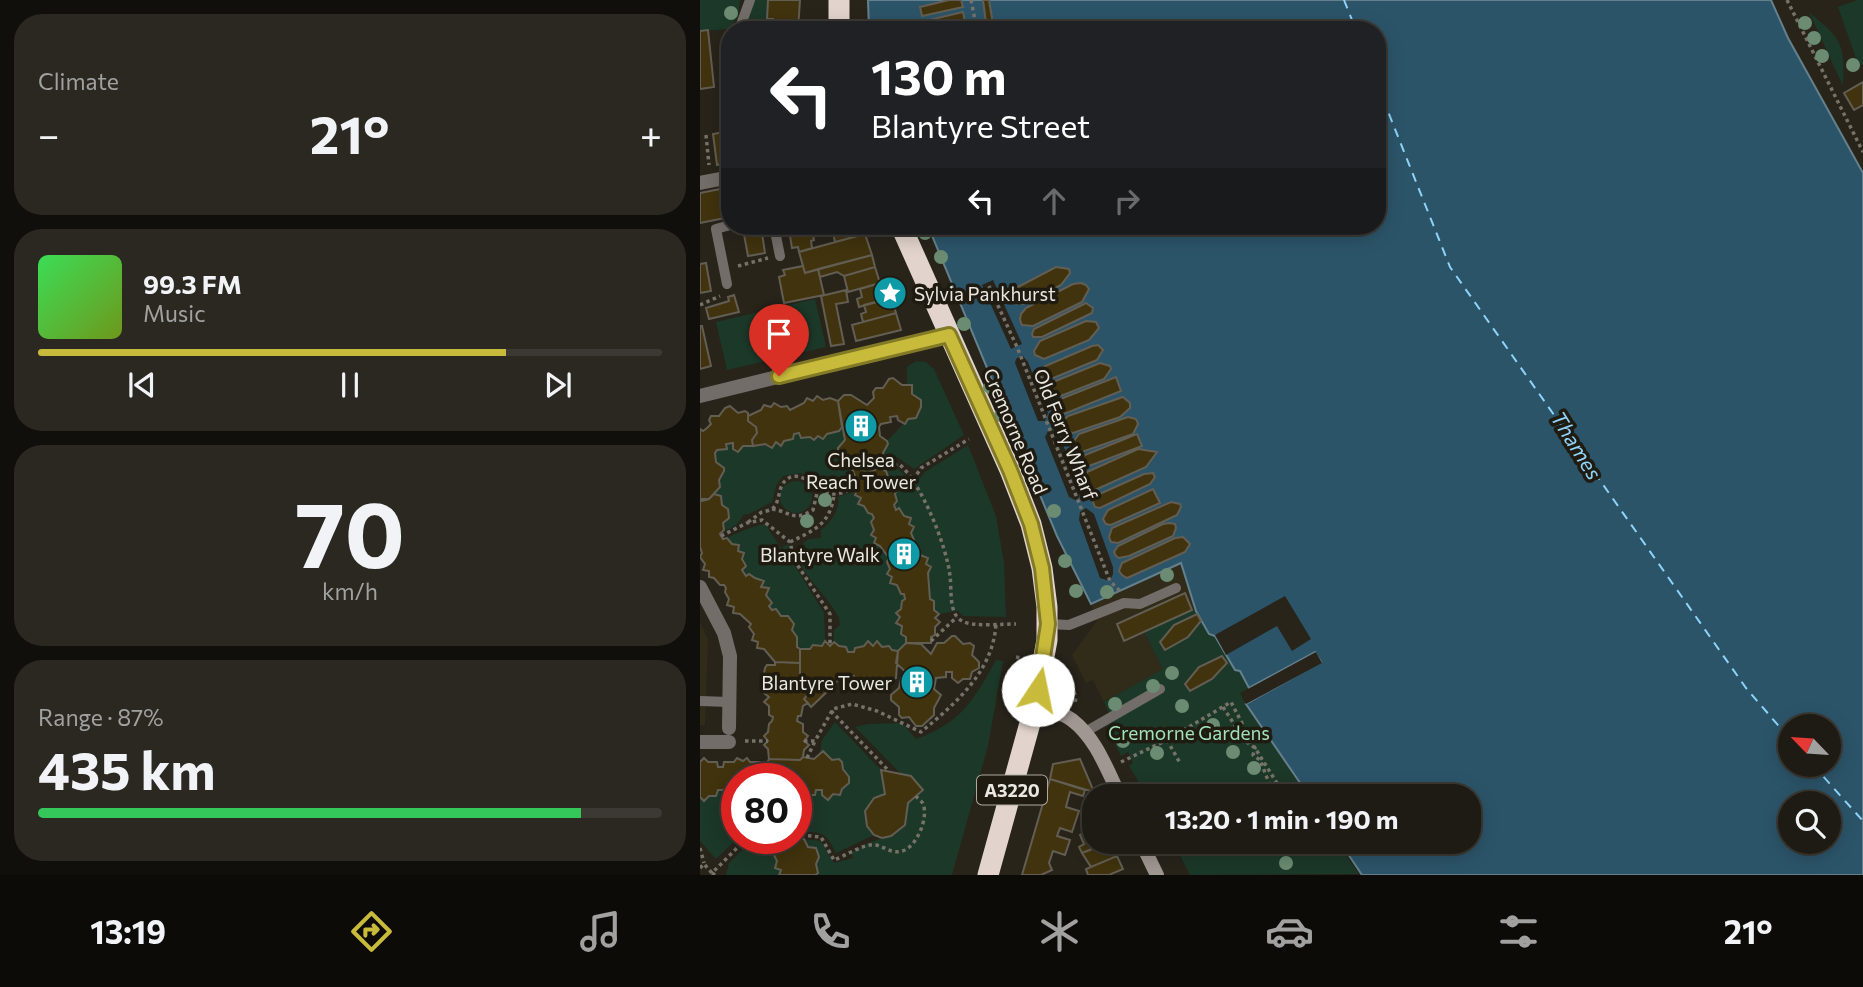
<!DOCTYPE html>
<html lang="en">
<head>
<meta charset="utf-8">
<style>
  body { margin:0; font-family:Commissioner,sans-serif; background:#2b2822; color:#f1f3f6; height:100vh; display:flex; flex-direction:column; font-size:26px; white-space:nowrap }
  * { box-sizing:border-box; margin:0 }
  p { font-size:23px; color:#a1a1a0 }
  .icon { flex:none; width:38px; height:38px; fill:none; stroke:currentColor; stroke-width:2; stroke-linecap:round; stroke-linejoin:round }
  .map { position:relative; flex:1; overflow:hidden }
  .drawer { display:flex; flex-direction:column; gap:14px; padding:14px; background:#100f0b; width:700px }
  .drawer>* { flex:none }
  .top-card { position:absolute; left:21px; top:21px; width:665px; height:214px; border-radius:28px; box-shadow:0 4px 18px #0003,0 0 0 2px #3c3934; background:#202124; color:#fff; overflow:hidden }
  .needle { width:46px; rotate:295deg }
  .controls { position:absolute; left:1078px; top:714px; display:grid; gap:14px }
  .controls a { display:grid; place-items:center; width:63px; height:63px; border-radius:50%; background:#1e1b14; box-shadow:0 4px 18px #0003,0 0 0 2px #3c3934; font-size:35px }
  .speed { position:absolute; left:21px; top:763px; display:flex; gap:14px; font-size:35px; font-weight:700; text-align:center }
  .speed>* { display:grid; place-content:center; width:91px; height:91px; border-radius:50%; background:#1e1b14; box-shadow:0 4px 18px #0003,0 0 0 2px #3c3934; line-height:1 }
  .speed .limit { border:10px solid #d22; background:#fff; color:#111 }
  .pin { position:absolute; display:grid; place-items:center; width:60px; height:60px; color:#fff; margin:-72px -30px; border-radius:50% 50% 50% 0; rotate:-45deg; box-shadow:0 0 7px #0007 }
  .pin .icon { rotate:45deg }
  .me { position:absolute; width:77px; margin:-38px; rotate:11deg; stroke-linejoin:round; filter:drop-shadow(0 0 5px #0008) }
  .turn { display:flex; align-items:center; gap:24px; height:147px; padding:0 35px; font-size:32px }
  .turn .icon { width:91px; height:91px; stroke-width:2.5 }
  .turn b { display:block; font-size:49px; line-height:60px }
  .lanes { display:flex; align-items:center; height:66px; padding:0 35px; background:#0003; justify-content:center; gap:35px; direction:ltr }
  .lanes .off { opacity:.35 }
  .big { font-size:52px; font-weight:700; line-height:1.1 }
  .drawer .widget { flex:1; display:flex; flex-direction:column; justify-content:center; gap:10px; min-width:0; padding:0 24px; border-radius:28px; background:#2b2822 }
  .drawer .dial { align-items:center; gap:0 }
  .dial b { font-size:91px; line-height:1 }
  .song { display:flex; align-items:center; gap:21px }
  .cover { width:84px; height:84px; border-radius:10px; background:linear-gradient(135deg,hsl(130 70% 55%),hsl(80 70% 35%)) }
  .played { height:7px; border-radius:4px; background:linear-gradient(90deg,#c8bb3b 75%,#3c3934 75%) }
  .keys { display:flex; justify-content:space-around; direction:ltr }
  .heat { display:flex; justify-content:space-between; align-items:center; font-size:38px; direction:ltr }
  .charge { height:10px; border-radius:5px; background:linear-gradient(90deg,#34c759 87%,#3c3934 0) }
  .trip { position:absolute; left:382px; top:784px; width:399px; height:70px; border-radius:28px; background:#1e1b14; box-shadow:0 4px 18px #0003,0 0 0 2px #3c3934; font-weight:700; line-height:70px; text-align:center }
  .menu { display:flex; height:112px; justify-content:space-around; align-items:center; background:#0c0b08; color:#a1a1a0 }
  .menu .icon { width:49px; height:49px }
  .menu .active { color:#c8bb3b }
  .menu b { font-size:32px; color:#f1f3f6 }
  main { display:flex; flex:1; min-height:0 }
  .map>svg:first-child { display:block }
  .built { fill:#312b1a }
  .green { fill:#1c3828 }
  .water { fill:#2c5469; stroke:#65808d; stroke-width:2; fill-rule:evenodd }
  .pier { fill:#28241a }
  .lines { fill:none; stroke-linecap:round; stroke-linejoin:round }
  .ferry { stroke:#8ed3f8; stroke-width:2; stroke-dasharray:9 7; stroke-linecap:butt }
  .building { fill:#40330d; stroke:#635e53; stroke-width:2 }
  .path { stroke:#76726a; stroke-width:3.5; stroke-dasharray:3.5 3.5; stroke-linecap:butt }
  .lane { stroke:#736d6a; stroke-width:10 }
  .street { stroke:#736d6a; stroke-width:14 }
  .secondary { stroke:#a09792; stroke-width:14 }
  .highway { stroke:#e2d4cc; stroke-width:21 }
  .tree { fill:#6b8c72 }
  .route-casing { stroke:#827a26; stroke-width:18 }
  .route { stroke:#c8bb3b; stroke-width:12 }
  .labels { text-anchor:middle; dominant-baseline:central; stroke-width:7; stroke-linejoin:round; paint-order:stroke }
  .shield { fill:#1f1b11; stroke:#aeaaa3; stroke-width:2 }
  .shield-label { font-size:18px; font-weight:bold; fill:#ebe8e2 }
  .poi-label { font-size:19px; fill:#ebe8e2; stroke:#1f1b11; text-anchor:end }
  .street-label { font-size:19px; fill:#ebe8e2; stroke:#1f1b11 }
  .park-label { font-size:19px; fill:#a1e2ba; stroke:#1f1b11 }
  .water-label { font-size:21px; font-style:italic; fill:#8ed3f8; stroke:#1f1b11 }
</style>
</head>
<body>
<main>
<section class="drawer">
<div class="widget"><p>Climate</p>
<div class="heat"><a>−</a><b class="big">21°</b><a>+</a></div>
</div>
<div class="widget">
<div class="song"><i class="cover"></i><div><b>99.3 FM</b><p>Music</p></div></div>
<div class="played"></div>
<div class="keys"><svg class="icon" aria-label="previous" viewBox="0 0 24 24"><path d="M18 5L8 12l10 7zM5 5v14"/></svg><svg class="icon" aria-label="pause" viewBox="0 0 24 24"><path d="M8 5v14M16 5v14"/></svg><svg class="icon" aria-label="next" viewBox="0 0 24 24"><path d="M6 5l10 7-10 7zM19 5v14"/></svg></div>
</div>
<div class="widget dial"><b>70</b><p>km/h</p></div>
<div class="widget"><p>Range · 87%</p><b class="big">435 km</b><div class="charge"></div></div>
</section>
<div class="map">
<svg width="1163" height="875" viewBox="0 0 1163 875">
  <rect width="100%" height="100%" fill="#28241a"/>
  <path class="built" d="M481 563 496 611 444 632 464 669 404 702 393 680 386 683 372 655 397 621 391 604Z
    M0 622 8 640 5 725H0Z"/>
  <path class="green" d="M0 0H40L38 17 28 29 0 31Z
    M53 0H68L67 19H73L72 30H48L47 20Z
    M1157 0H1163V64L1159 67 1138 7Z
    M1109 12C1142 40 1145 42 1143 86Z
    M115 299 126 347 27 370 16 322Z
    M216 361 226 362 234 369 264 435 214 469 197 457 184 460 183 453 188 444 187 441 208 419 216 418 221 407V400L212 394V385L207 384V367Z
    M142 427 145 440 138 448C147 457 151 467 156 478L154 482 134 489 100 473 83 476 76 486 72 502 49 514H44C40 522 33 530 24 530L23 523 29 518 28 509 22 505 14 494 20 487 19 480 24 471 16 462 15 453 17 450 27 449 26 444 33 443V449L38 452 43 446 76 442 81 446 84 441 93 439 94 434 99 433 101 438 110 437 114 440 118 436 123 439C128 432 136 433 142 427Z
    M268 445 296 516 304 563 306 617 263 616 258 611 239 614 234 610V601L230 599 228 583 230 580 228 573 231 567 226 564 227 558 220 555 217 548H212L210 544 214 540 211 533 214 527 209 524 211 518 204 516 201 510H196L194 505 197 501 195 494 198 488 193 485 194 479 188 477 186 471 198 469 210 480 220 478 225 472Z
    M80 497a16 16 0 1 1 32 0a16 16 0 1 1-32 0Z
    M157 490 155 495 161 498 158 504 164 506 168 513 172 514 174 518 171 522 174 530 171 535 176 538 174 543 180 546 189 558 187 562 190 569 187 574 192 577 190 583 197 585 201 594H204L205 599 202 601 201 609 197 613 200 617 197 623 202 626 201 634 206 637V643L198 651 192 650 189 647H182L177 642 173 646 168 641 164 646 155 648 154 652H148L146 647 139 646 134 642V630L140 625 139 618C129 598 109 582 100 563L104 553 108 551 103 543 109 539 121 538V530C131 522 140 510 138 497Z
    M65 524 81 548 88 544 92 561 124 613 125 641 122 646 113 645 110 649 97 647V637L92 630 94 624 88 616H81L76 609 72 610 69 606 72 603 66 595 69 588 61 587 64 580 55 578 50 574 46 576 42 570 46 566 42 559 44 553 38 551 39 545 32 544 27 538C41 531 51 527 65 524Z
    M492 610 496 611 509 634 515 635 534 670 540 671 549 688 540 693 546 704 607 796H447L429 766 433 763 428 752 421 756 406 726 413 722 404 702 463 669 444 632Z
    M296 660 303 661 288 746 252 875H115L118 870 116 864 119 856 116 848 108 847 104 839 121 841 134 863 153 858 151 853C157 850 164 844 171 842 194 834 208 834 208 803L223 790 211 776 200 773 155 727 168 724 202 723 216 739C261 723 274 700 296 660Z
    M135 722 181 770 185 794 174 798 165 811 167 826 174 835 136 853C126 834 125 832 103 832V825L109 818V813L103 807V798L105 795H115L116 790H122V795L128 799 133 794 141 795 142 789 149 783C149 775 143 770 142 762L132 760 123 751 120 752 122 740Z
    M18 790H23L24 795 33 796 37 800 38 838 16 859 0 841V797L16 796Z
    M54 838H72L77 850 74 855 77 861 75 868 81 870 79 875H26L29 863Z
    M473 842H637L659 874 490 875Z"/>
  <path class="water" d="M168 0H1071L1088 38 1163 173V875H662L640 842H768V796H609L546 704 621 662 615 652 549 688 540 671 535 670 515 636 509 634 496 611 481 563 391 604 357 536 228 226H677V30H169ZM1090 726H1129V765H1090ZM1090 803H1129V842H1090Z"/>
  <path class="pier" d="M293 280 322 344 311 349 282 285Z
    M322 355 328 362 348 413 345 421H338L315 363 316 359Z
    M349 429 355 431 359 434 381 492 377 501 369 497 345 437Z
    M386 508 394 514 413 567V574L410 581 400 578 379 520 380 512Z
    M585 596 611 639 592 651 577 626 526 655 515 635Z
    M616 652 622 663 546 704 544 700 617 661 614 657 551 691 546 690Z"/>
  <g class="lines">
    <path class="ferry" d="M644 0 656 30
      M677 84 750 267 1046 688 1090 739
      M1113 765 1163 821"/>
  </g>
  <path class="building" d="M68 0H100L98 30H72L73 19H67Z
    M249 0H261L263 7 222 16 220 7Z
    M283 0H289L294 30H287Z
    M263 12 265 22 227 30 225 21Z
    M8 30 14 87 0 89V31Z
    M1163 82V105L1154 110 1144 93Z
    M30 131V162L17 165 13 134Z
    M30 187V217L0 223V193Z
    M61 226 65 253 48 256 43 229Z
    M88 226H111L112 230 90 236Z
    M142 226H163L165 234 135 242 132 228Z
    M112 230 114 240 111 241 112 248 99 252 98 247 92 248 90 236Z
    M165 234 172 255 105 273 99 252Z
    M172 255 175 267 144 276 137 272 120 277 118 269Z
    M6 263 11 291 0 293V264Z
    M103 266 105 273 118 269 124 295 84 303 79 277 85 275 83 270Z
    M175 267 180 283 148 292 144 276Z
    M356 267 369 269 370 273 361 285 324 304 314 303 312 299 316 288Z
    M187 281 191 298 159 307 157 299 162 297 160 289Z
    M381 283 386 285 389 289 382 302 333 326 322 325 320 320 321 314 326 308 373 284Z
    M146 290 148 302 136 304 144 344 131 346 121 296Z
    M34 295 39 312 9 319 6 308 29 301 28 297Z
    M191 298 196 313 163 322 161 314 166 312 164 305Z
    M386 303 393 308 392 313 342 337H333L332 334 334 329Z
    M196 313 201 330 156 341 152 325Z
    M386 321 396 322 399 328 389 340 344 359 335 355 334 351 340 341Z
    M0 326H2L11 366 0 369Z
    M398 345 403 350 397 360 351 379 342 378 340 374 343 367 392 346Z
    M400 363 410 366 411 369 404 379 358 397 349 393 353 382Z
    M416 377 421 391 364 414 360 412 356 406 358 401 363 398Z
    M193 378 202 385H212V394L221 400V407L216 418 208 419 205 424 198 420 197 416 190 417 191 422 181 424 179 427 180 436 187 441 188 444 183 453 184 460 183 464 167 473 158 467 152 469 149 467 148 459 138 453V448L145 440 138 401 144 395H151L167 405 174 398 173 392 176 388H183L189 379Z
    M117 396 123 400 130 398 138 401 142 427 139 431 127 434 123 439 118 436 114 440 110 437 101 438 99 433 94 434 93 439 84 441 81 446 76 442 72 448 65 444 53 446 52 440 57 433 56 427 48 421V416L61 410 64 405 71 407 74 403 81 407 87 406 90 410 104 403 107 398 113 401Z
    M423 397 430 403V408L420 417 373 433 367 431 364 420 368 416Z
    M30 406 38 413 45 411 48 413V421L56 427 57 433 52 440 53 446H43L38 452 33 449V443L26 444 27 449 17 450 15 453 16 462 24 468V471L19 480 20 487 9 499 2 501 0 499V429L3 431 7 428 11 424 9 420 11 416H19L25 408Z
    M428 417 436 419 438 424 433 434 379 453 375 452 371 445 379 434Z
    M437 434 442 446 381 469 378 463 380 457Z
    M438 449 457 452 446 467 395 490 385 487 383 481 387 472Z
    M178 464 181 469 186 471 188 477 194 479 193 485 198 487 195 494 197 501 194 505 196 510 199 508 204 516 211 518 209 524 214 527 211 533 214 540 210 544 212 548H217L220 555 228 558 226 564 231 567 228 573 230 599 234 601V610L239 614 235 618 240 622 235 627V635L231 637V643H206V637L201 634 202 626 196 623 200 617 196 613 201 609 202 601 205 599 204 594H201L197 585 190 583 192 577 187 574 190 569 187 562 189 558 180 546 174 543 176 538 171 535 174 530 171 522 174 518 172 514 168 513 164 506 158 504 161 498 155 495 157 490 154 482 156 478 152 469 158 467 167 473 175 470Z
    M453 473 455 477 450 484 400 508 395 507 393 502 395 496 444 474Z
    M453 489 460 503 411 525 406 524 403 519 408 510Z
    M14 494 21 496 22 505 28 509 29 518 23 523 24 530 20 534 23 539 27 538 32 544 39 545 38 551 44 553 42 559 46 566 42 570 46 576 49 574 55 578 64 581 61 587 69 588 66 595 72 603 69 606 72 610 76 609 81 616H88L94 624 92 630 97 637V647L100 649V663L75 662 64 649 57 648 58 642 52 640 54 634 49 627 51 624 40 614 33 613 34 607 27 605 29 599 25 592 26 588 24 585H20L14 578 9 577V571L3 570 5 564 0 557 2 553 0 547V499H9Z
    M471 502 480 504 481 507 477 515 418 543 411 542 409 537 412 528Z
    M470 523 475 524 476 528 473 536 429 556 419 558 416 556 414 552 418 546 463 524Z
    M483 537 490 544 485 552 427 578 422 575 419 571 422 563 475 538Z
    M485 593 492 610 424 641 417 624Z
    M497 614 501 621 488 637 465 650 460 642 474 625Z
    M252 636H255L263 644 270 643 274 646 272 655 279 662V668L272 672 270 679H263L258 683 252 678V672H246V677L236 678 234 689 241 695 234 708V715L222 726H216L209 717 202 718 199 715V707L191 700V695L199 688 201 678H208L210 676 196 663 198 651 206 643 221 644 231 654 237 643H244Z
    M125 641 130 646 134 642 139 646 146 647 148 652H154L155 648 164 646 168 641 173 646 177 641 182 647 189 646 192 650 198 651 196 678 189 681 155 680 154 676H148L147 680H138L134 685 129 681 125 685 121 680 100 678V649H110L113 645 122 646Z
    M522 656 527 663 512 679 490 691 485 684 499 667Z
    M75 662 100 663V678L104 680 103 689 108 694 104 699 108 703 103 706 101 716H98L97 721 103 724V732L108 736 104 741 109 745 104 750 103 757 100 760 69 759 68 749 64 745 68 741 64 736 68 732 69 724 72 721 73 717 69 715V706L64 702 69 697 64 693 69 689 71 675 64 673 65 668 67 665H75Z
    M100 678 121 680 125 685 129 681 134 685 111 707 104 699 108 694 103 689 104 680Z
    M123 751 132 760 139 759 142 762 143 769 149 777V783L142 789 140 795 133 794 128 800 122 795V790H116L115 795H105L103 798V807L109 813V818L103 825V832L98 838 92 842H84L81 838H96V779H68L69 768 66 765 69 759 100 760 103 757 114 759Z
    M4 758 8 762H17L18 767H23L24 762H34L37 758 43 761 47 758 50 762H59L69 768 68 779H37V800L33 796 24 795 23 790H18L16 796H9L4 801 0 797V762Z
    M380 759 394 792 350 779 353 764Z
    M181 770 211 776 223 790 208 803 205 825 191 836 182 838 174 835 167 826 165 811 174 798 185 794Z
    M350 779 385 790 383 796 370 792 368 799 366 807 379 811 372 832 360 828 357 836 370 840 365 855 353 851 349 863 352 870 341 875H322Z
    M394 825V842H408L382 853 379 847 384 844 380 835 389 831 387 828Z
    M72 838 92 842 98 838 104 839 108 847 116 848 119 857 116 864 118 873 115 875H79L81 870 75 868 77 861 74 855 77 850Z
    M411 842 417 856 391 867 382 853Z
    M417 856 423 869 409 875H388L386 869Z"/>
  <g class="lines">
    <path class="path" d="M271 0 277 30
      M1087 0 1163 152
      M6 135 9 165
      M38 266 68 258
      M289 286 317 347 410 581 420 591
      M0 305 20 296
      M180 467 199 464C221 482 247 547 250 576 252 590 248 613 262 621 272 627 303 624 316 624
      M213 480 221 468 269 439
      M72 509C91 512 93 522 113 510L118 489
      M48 522C53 519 57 515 62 512 63 512 71 510 72 509 81 502 77 487 86 480 102 466 119 495 135 494 142 494 150 489 156 487
      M21 536 47 523 62 520 90 542 94 560 130 614V646
      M90 542C115 530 130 524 134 495
      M231 641 257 617
      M316 657 325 659
      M363 674 376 696 375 704
      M523 707 545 741 555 748 585 796
      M131 711 189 771
      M467 740 480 763
      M45 741H68
      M104 741H115L133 709 152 704 177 711 221 732C255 704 293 672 296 624
      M107 758 115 741
      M421 762 467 740 531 702 555 748 553 755 560 760 571 788
      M101 835 121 837 134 860C145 856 164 843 176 845 185 847 192 854 202 851 216 848 229 818 223 804 222 801 218 799 216 796
      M0 848 4 863
      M0 868 4 864 12 873
      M15 875 12 873 47 838"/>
    <path class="lane" d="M39 30 50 0
      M24 70V50L30 42
      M74 226 80 256
      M27 284 16 229 30 225
      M348 624 369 625 424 603 440 604 476 588
      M0 701 29 702
      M385 732 460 689"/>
    <path class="street" d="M0 183 30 177
      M0 396 249 335
      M0 587 24 633 30 656 29 728
      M0 742H29"/>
    <path class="secondary" d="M335 705C348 709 361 712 372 720 396 738 407 770 420 796
      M441 842 457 875"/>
    <path class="highway" d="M139 30V0
      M201 226 310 470 331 524 342 568 347 607V640L335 705 288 875"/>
  </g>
  <g class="tree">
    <circle cx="31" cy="13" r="7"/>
    <circle cx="1105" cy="23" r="7"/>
    <circle cx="1114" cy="38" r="7"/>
    <circle cx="1122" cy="56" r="7"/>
    <circle cx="1153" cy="65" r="7"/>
    <circle cx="225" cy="233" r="7"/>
    <circle cx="241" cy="257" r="7"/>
    <circle cx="251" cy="294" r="7"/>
    <circle cx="264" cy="324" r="7"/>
    <circle cx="290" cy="387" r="7"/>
    <circle cx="301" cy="415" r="7"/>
    <circle cx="125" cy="500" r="7"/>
    <circle cx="354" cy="511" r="7"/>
    <circle cx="107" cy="521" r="7"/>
    <circle cx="365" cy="561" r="7"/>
    <circle cx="467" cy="575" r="7"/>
    <circle cx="376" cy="591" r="7"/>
    <circle cx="407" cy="592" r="7"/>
    <circle cx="472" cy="673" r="7"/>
    <circle cx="453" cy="686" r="7"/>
    <circle cx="317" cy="691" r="7"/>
    <circle cx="415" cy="704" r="7"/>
    <circle cx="482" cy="706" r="7"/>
    <circle cx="513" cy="725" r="7"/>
    <circle cx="423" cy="741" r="7"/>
    <circle cx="533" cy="752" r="7"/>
    <circle cx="457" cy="753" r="7"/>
    <circle cx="554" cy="768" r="7"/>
    <circle cx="586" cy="863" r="7"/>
  </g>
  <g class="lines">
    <defs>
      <path id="route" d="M79 376 249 335 310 470 331 524 342 568 348 624 338 690"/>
    </defs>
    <use href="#route" class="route-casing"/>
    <use href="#route" class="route"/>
  </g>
  <defs>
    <symbol id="sight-disc" viewBox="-11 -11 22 22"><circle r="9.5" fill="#0f9aa8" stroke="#1f1b11"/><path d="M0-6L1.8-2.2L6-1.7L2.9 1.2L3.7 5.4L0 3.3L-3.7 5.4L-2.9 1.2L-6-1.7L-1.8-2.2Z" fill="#fff"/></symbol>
    <symbol id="building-disc" viewBox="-11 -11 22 22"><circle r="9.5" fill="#0f9aa8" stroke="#1f1b11"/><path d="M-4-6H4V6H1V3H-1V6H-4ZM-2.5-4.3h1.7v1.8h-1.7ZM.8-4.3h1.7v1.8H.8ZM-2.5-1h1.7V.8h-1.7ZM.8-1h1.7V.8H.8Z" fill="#fff"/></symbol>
  </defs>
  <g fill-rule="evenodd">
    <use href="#sight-disc" x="171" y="274" width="38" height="38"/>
    <use href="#building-disc" x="142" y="407" width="38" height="38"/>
    <use href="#building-disc" x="185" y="535" width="38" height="38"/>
    <use href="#building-disc" x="198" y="663" width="38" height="38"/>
  </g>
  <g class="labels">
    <rect class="shield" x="277" y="775.5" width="70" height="29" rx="5"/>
    <g class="shield-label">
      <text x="312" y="790">A3220</text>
    </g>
    <g class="poi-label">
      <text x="214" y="293" text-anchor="start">Sylvia Pankhurst</text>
      <text x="161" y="459" text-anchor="middle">Chelsea<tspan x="161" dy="22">Reach Tower</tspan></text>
      <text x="180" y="554">Blantyre Walk</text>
      <text x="192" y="682">Blantyre Tower</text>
    </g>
    <g class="street-label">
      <text transform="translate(316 431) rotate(67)">Cremorne Road</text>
      <text transform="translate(366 434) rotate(68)">Old Ferry Wharf</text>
    </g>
    <g class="park-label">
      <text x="489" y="732">Cremorne Gardens</text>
    </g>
    <g class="water-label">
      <text transform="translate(877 445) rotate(58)">Thames</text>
    </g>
  </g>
</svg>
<div class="controls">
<a><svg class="needle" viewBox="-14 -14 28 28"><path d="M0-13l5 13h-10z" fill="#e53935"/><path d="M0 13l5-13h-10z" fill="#a1a1a0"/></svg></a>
<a><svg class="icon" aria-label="search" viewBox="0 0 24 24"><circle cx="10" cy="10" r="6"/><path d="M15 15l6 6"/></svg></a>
</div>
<div class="speed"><div class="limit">80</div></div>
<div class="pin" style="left:79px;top:376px;background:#d93025"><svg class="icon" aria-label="arrive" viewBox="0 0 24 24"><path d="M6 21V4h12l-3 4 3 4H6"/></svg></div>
<svg class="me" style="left:338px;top:690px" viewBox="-20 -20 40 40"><circle r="19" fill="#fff"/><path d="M0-13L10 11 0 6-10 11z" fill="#c8bb3b"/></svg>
<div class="trip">13:20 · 1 min · 190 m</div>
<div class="top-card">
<div class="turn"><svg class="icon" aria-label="left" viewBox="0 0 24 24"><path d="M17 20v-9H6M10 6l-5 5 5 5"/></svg><div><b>130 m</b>Blantyre Street</div></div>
<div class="lanes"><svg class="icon" aria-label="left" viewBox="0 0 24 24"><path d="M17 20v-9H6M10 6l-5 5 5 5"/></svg><svg class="icon off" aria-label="ahead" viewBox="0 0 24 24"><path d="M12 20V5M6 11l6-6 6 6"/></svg><svg class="icon off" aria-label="right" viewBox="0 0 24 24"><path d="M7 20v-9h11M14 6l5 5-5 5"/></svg></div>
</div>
</div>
</main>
<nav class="menu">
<b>13:19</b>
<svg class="icon active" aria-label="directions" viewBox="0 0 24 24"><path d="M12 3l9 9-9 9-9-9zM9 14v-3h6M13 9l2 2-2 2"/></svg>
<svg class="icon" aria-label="music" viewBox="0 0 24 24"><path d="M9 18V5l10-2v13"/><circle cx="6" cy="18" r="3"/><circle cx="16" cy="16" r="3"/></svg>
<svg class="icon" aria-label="phone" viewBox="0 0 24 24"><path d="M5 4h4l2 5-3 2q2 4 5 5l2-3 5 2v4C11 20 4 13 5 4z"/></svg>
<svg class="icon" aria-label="climate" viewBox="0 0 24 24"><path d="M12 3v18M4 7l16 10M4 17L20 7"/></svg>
<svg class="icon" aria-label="car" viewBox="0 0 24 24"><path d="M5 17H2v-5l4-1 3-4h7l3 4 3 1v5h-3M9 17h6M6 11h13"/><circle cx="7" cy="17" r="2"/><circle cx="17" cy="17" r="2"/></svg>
<svg class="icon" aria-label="filters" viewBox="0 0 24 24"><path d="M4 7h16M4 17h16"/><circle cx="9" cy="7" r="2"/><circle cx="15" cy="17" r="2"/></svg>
<b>21°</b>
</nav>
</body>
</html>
